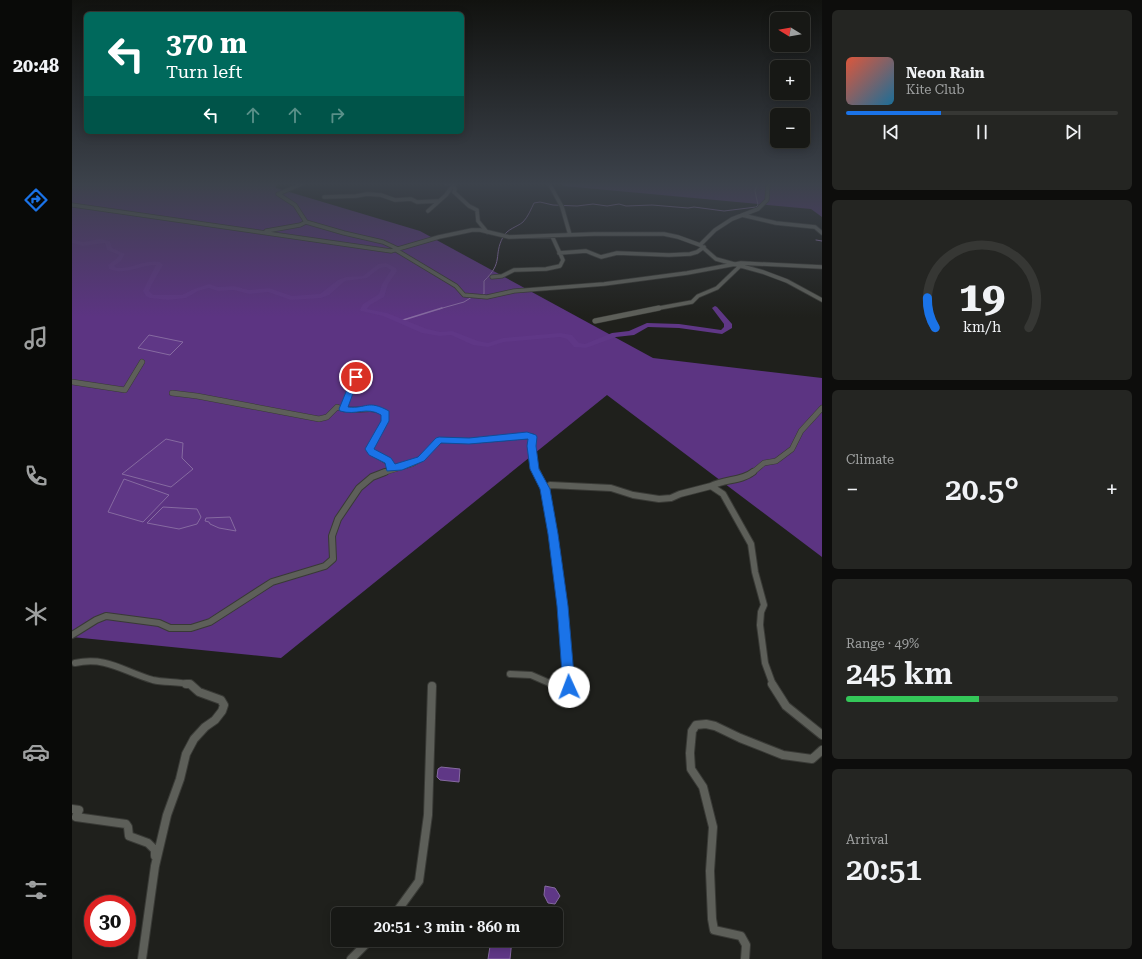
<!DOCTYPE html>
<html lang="en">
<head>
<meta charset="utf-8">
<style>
  body { margin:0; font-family:"Roboto Serif",serif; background:#242522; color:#f1f3f6; height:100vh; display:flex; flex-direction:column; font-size:15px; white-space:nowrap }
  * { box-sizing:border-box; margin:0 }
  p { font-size:13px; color:#9ea0a0 }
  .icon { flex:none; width:22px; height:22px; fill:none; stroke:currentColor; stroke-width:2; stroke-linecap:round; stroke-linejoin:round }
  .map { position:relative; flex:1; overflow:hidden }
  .panel { display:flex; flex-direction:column; gap:10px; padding:10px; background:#0d0d0c; width:320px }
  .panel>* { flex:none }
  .banner { position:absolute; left:12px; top:12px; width:380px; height:122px; border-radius:6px; box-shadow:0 2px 10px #0003,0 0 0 1px #363734; background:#00695c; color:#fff; overflow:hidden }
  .needle { width:26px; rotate:281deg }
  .tools { position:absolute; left:698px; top:12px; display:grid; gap:8px }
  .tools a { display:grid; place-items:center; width:40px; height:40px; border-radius:6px; background:#171815; box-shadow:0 2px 10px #0003,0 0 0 1px #363734; font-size:20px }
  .speed { position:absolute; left:12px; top:895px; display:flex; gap:8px; font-size:20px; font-weight:700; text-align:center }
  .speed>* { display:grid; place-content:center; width:52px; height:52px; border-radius:50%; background:#171815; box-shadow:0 2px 10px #0003,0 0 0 1px #363734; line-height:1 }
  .speed .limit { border:6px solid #d22; background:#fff; color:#111 }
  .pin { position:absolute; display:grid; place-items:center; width:34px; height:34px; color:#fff; margin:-17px; border:2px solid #fff; border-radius:50%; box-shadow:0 1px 4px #0007 }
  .me { position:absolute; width:44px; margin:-22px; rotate:358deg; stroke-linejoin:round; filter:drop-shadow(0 0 3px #0008) }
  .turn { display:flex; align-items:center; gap:14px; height:84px; padding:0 16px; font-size:18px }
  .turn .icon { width:52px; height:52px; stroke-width:2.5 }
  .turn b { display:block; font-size:28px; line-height:34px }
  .lanes { display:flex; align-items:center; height:38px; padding:0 16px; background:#0003; justify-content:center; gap:20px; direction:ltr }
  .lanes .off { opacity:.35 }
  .big { font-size:30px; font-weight:600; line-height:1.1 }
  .panel .widget { flex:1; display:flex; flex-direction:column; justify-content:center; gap:6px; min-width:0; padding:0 14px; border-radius:6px; background:#242522 }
  .panel .dial { align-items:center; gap:0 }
  .dial svg { height:104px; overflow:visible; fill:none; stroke:#363734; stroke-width:7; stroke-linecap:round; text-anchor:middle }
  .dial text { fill:#f1f3f6; stroke:none }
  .song { display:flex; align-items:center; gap:12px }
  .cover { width:48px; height:48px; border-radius:6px; background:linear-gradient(135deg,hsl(10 70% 55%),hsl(200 70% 35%)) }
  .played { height:4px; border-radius:2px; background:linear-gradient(90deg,#1a73e8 35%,#363734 35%) }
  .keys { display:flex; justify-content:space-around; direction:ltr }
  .heat { display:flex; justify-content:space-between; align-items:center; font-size:22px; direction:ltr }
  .charge { height:6px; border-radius:3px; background:linear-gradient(90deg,#34c759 49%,#363734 0) }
  .trip { position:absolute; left:259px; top:907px; width:232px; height:40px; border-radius:6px; background:#171815; box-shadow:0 2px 10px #0003,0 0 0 1px #363734; font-weight:600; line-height:40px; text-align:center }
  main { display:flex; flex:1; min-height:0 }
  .menu { display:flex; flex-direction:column; width:72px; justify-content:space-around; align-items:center; background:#090a08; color:#9ea0a0 }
  .menu .icon { width:28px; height:28px }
  .menu .current { color:#1a73e8 }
  .menu b { font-size:18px; color:#f1f3f6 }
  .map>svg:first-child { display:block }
  .forest { fill:#5c3482 }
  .water { fill:#5f3786; stroke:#866aa1 }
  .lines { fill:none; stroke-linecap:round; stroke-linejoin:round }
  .stream-far1 { stroke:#866aa1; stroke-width:1 }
  .stream { stroke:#866aa1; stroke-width:1.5 }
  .river { fill:#5f3786; fill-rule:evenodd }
  .street-far3-casing { stroke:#393a36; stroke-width:5 }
  .street-far2-casing { stroke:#393a36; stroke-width:6 }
  .street-far1-casing { stroke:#393a36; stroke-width:8 }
  .street-casing { stroke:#393a36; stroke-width:10 }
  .street-far3 { stroke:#5d5f59; stroke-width:3.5 }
  .street-far2 { stroke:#5d5f59; stroke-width:5 }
  .street-far1 { stroke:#5d5f59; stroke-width:6 }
  .street { stroke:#5d5f59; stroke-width:8 }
  .route { fill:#1a73e8; stroke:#114b97 }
</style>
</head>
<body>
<main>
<nav class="menu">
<b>20:48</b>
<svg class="icon current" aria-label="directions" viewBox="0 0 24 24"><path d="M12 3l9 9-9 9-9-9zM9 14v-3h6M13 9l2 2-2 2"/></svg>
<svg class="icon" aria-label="music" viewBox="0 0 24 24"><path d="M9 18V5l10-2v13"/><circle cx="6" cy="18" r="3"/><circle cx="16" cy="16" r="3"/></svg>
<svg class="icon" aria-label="phone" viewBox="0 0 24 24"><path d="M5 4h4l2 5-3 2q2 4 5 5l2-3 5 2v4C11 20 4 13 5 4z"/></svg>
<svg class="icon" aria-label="climate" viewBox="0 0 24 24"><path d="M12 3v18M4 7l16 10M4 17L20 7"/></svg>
<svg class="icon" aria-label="car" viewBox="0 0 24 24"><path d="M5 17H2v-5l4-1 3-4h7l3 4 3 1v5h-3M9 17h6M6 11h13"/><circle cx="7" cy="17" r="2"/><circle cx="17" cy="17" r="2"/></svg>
<svg class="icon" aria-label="filters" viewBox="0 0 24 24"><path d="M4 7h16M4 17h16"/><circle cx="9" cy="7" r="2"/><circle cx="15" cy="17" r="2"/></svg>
</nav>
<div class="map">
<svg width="750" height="959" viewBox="0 0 750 959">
  <rect width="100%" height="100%" fill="#1f201c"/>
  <path class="forest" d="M0 183H203L204 188 348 231 581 358 750 378V557L535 395 209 658 0 637Z
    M491 183H750V217L739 209 492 186Z"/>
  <path class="water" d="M77 335 111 342 98 355 66 348Z
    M94 439 111 443 110 458 121 469 99 487 50 474Z
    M52 479 97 495 71 522 36 512Z
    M91 507 125 509 129 517 125 524 107 529 75 523Z
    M158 517 164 531 147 528 138 524 137 522 133 521 134 518Z
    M369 767 388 769 387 782 368 780 365 777 366 769Z
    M473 886 483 888 488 896 483 904 476 903 472 895Z
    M419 940H440L438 959H416Z"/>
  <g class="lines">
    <path class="stream-far1" d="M744 240 750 241
      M409 295 412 294V281C432 262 421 256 431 237 435 229 445 227 451 222 456 217 459 209 462 203L468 202 481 205 505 206 521 204 535 206 547 204 554 206 580 205 616 208 622 207 652 211 684 207 686 205 683 191 686 183
      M367 309 392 302 400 297"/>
    <path class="stream" d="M328 321 370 308"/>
    <path class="river" d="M0 239 11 242 28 239 38 241 40 248 53 254 49 261 42 266 45 268C60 269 73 259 88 262L91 265 80 284 77 291 81 295H110L122 289 137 284 146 287 162 286 177 290 197 288 220 296 248 294 266 280 274 277 291 276 306 264 314 263 324 268 325 271 316 284 312 297 298 305 295 309 315 313 355 329 368 332 380 331 406 341 416 343 431 338 488 333 500 335 507 343 513 344 540 333 557 331 575 323 607 324 649 330 652 327V324L640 308 643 306 645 307 660 324V328L650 334 607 328 576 327 562 335 544 337 514 348 502 347 495 339 488 337 432 342 416 347 401 345 379 335 368 336 350 333 311 316 289 311 288 310 291 304 307 294 310 284 319 270 314 267 308 268 295 278 273 281 257 295 249 298 219 300 196 292 177 294 162 290 146 291 137 288 126 291 114 298 96 300 78 298 74 296 71 291 84 265C68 265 53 276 37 269L36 265 44 259 47 255 35 250 33 243 11 246 0 243Z"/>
    <defs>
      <path id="street-far3" d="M232 183 206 194 223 205 234 222
        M384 183 381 185 383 189 382 192 397 206 405 210 406 221 415 232
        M477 183 490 207 498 235
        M252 197 284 196 295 194 309 195 323 200 339 199 345 202 366 201
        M0 205 319 251 367 237 400 230H408L437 237 522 234H592L606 237 628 245 644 259 691 272 715 281 750 300
        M356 211 374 195 381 185 374 183
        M670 215 704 223 743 227 750 233
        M194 231 228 225 234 222 272 233 311 242 326 249
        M628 245 643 230 660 219 686 209 695 200 696 183
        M324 250 384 286 392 295 415 297 442 291 532 284 615 273 669 263 750 267
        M487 253 514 251 529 257 545 253 597 255 618 254 625 252 632 247
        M420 277 430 276 442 270 474 269 488 266 491 260 480 236
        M582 309 620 302 626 296 645 288 669 265"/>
      <path id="street-far2" d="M523 321 587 308
        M284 377 271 409C286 412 300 405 314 413L313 421 298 449 302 454 319 464V469
        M0 382 53 390 70 362
        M100 393 125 396 247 419 255 417 265 407 271 409
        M310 473 340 464 349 459 367 440 397 441 459 436 461 437V458L465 473
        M680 473 692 463 704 461 720 449 729 431 750 408"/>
      <path id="street-far1" d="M465 472 473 489 478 485 539 488 561 495 587 499 599 498 608 494 639 486 651 494 679 544 683 572 692 605 689 612 688 625 693 663 701 685
        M639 486C652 479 670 481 681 472
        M473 489 491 606 497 685
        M0 635 24 620 34 616 87 623 98 628H119L138 622 200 582 253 566 261 559 260 536 266 519 287 488 300 477 313 472
        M3 663C35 656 52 672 81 680 93 683 107 681 119 685
        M438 674 459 675 482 685"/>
      <path id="street" d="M479 684 490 688 497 687V684
        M700 684 714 706 750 735
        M0 809 7 810 4 817 54 824 56 827 57 836 76 843 83 850V856
        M323 914 347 881 356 815 360 686
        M70 959 83 866 95 815 108 779 114 754 122 739 133 727 143 720 150 711 152 705 149 700 127 692 118 684H114
        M279 959 298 940
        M673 959 674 945 669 936 642 930 640 919 638 871 641 827 631 787 619 769 618 753 620 731 624 725 634 724 643 726 668 738 711 755 740 759 750 750"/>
    </defs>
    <use href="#street-far3" class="street-far3-casing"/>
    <use href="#street-far2" class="street-far2-casing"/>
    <use href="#street-far1" class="street-far1-casing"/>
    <use href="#street" class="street-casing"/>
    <use href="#street-far3" class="street-far3"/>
    <use href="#street-far2" class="street-far2"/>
    <use href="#street-far1" class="street-far1"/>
    <use href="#street" class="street"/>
  </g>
  <linearGradient id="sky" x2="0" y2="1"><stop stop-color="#11120f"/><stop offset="0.58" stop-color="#3c424b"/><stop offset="1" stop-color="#3c424b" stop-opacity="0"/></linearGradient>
  <rect width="750" height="317" fill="url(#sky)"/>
  <path class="route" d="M284 374 287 377 276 407C295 409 295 399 317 411V421L302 449 319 458 323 464 346 457 364 438 367 437 397 438 455 432 464 435 465 437 464 446 467 469 478 489 486 534 496 606 503 687 501 691 497 693 493 691 491 687 485 606 476 534 468 489 458 469 455 446 456 439 397 444 369 443 352 461 330 470 315 471 313 463 297 455 293 449 309 421V415C294 406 285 416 268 411L267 409 280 377Z"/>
</svg>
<div class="tools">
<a><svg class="needle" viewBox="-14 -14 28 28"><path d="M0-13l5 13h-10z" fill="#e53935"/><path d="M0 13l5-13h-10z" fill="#9ea0a0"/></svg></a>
<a>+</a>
<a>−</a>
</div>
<div class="speed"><div class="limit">30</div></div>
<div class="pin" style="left:284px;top:377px;background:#d93025"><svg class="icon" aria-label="arrive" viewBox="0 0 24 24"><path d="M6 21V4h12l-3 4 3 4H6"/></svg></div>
<svg class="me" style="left:497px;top:687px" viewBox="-20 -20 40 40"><circle r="19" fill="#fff"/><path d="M0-13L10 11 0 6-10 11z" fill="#1a73e8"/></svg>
<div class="trip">20:51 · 3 min · 860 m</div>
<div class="banner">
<div class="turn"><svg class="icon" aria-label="left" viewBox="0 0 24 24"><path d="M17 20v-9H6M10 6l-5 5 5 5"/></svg><div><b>370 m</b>Turn left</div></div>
<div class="lanes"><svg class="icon" aria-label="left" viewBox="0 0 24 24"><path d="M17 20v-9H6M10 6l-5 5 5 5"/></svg><svg class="icon off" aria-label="ahead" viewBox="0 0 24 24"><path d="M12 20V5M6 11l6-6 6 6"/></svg><svg class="icon off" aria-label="ahead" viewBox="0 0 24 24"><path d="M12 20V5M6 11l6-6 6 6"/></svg><svg class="icon off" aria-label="right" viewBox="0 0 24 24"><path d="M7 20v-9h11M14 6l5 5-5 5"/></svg></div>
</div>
</div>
<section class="panel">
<div class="widget">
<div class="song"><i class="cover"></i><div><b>Neon Rain</b><p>Kite Club</p></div></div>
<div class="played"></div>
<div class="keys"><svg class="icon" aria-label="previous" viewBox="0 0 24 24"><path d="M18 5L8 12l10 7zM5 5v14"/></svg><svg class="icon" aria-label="pause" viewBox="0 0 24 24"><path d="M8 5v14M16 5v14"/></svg><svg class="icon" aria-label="next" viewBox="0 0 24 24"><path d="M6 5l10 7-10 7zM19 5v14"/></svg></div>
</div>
<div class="widget dial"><svg viewBox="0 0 100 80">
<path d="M14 69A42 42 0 1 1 86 69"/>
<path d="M14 69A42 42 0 0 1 8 46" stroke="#1a73e8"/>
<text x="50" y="56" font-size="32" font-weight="700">19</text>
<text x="50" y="72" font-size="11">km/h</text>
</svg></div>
<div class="widget"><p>Climate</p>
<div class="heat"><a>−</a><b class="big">20.5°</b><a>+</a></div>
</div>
<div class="widget"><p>Range · 49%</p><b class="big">245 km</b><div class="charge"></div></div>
<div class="widget"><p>Arrival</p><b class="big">20:51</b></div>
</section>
</main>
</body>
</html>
